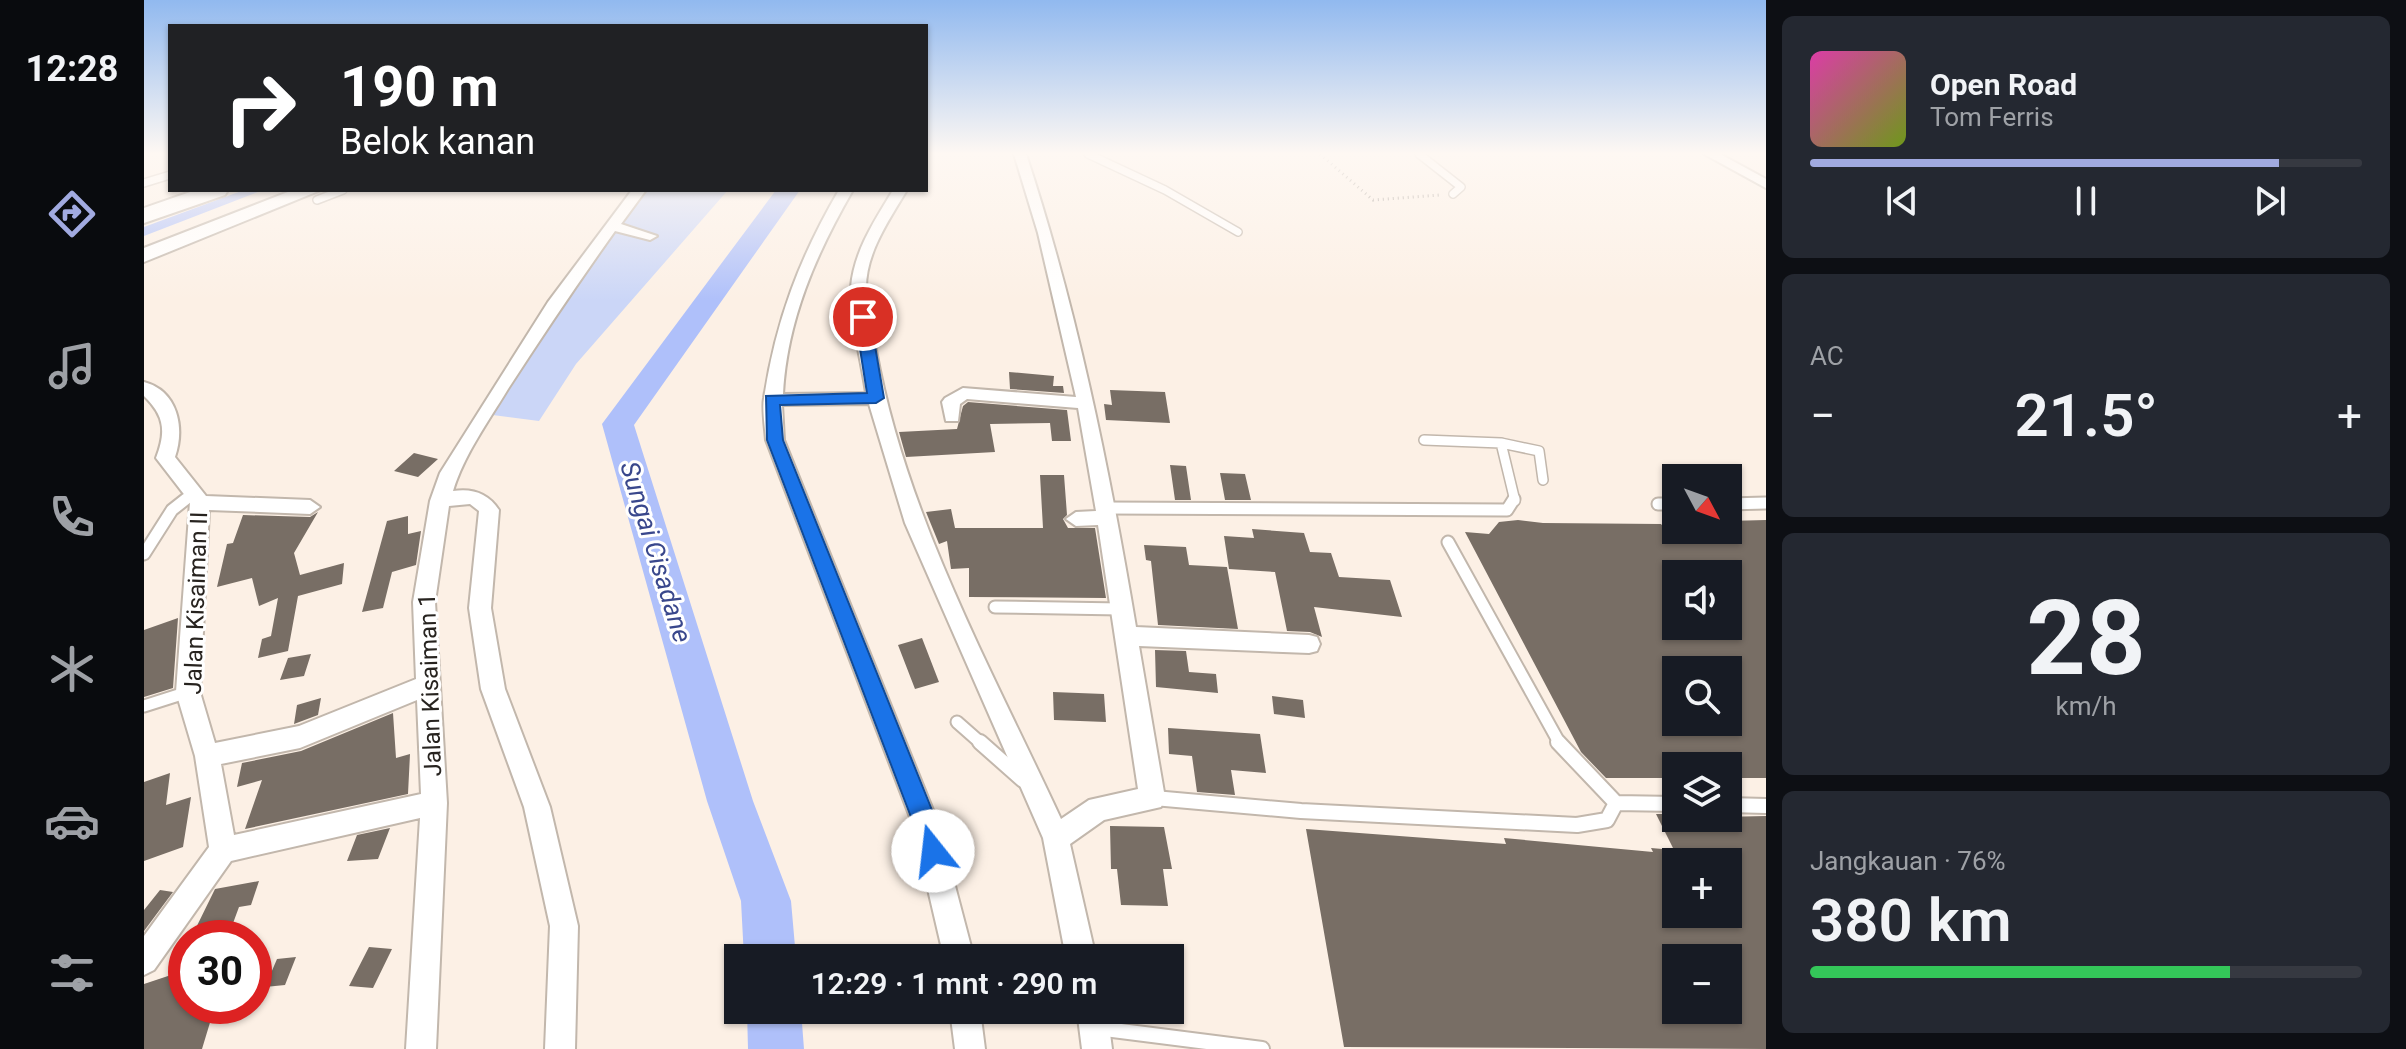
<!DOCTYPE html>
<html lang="id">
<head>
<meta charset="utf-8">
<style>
  body { margin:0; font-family:Roboto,sans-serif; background:#242831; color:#f1f3f6; height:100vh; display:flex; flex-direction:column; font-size:30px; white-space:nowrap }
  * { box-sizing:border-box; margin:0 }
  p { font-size:26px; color:#9ea1a6 }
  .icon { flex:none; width:44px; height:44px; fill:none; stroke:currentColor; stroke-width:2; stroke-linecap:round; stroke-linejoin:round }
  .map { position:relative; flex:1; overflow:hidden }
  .sheet { display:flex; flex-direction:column; gap:16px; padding:16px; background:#0d0f14; width:640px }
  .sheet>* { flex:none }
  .top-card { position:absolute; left:24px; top:24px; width:760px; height:168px; border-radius:0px; box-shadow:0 2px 6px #0004; background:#202124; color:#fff; overflow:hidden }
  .needle { width:52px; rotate:131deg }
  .tools { position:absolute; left:1518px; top:464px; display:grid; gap:16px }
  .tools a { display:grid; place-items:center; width:80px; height:80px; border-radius:0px; background:#171b24; box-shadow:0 2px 6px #0004; font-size:40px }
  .speed { position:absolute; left:24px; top:920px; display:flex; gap:16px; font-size:40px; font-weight:700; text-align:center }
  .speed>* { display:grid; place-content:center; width:104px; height:104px; border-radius:50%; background:#171b24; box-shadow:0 2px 6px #0004; line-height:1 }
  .speed .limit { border:12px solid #d22; background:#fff; color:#111 }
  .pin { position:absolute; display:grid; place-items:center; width:68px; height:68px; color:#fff; margin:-34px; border:4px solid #fff; border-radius:50%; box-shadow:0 2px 8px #0007 }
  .me { position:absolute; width:88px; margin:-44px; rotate:344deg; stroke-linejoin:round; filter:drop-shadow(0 0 6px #0008) }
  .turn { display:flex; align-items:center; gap:28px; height:168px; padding:0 40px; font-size:36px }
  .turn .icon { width:104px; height:104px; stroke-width:2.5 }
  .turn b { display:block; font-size:56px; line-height:68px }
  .big { font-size:60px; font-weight:600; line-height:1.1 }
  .sheet .card { flex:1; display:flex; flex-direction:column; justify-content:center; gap:12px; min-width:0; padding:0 28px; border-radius:12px; background:#242831 }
  .sheet .dial { align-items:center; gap:0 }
  .dial b { font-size:104px; line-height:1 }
  .song { display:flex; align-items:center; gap:24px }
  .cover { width:96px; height:96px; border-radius:12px; background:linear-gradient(135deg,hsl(320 70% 55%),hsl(80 70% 35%)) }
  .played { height:8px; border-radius:4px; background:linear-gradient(90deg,#a1aae0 85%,#363941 85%) }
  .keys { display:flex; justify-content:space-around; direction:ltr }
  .heat { display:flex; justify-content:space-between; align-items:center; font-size:44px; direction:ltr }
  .charge { height:12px; border-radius:6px; background:linear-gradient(90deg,#34c759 76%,#363941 0) }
  .trip { position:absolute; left:580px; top:944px; width:460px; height:80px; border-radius:0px; background:#171b24; box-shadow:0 2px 6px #0004; font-weight:600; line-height:80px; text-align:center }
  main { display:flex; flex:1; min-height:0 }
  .dock { display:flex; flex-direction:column; width:144px; justify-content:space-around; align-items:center; background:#090b0e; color:#9ea1a6 }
  .dock .icon { width:56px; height:56px }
  .dock .on { color:#a1aae0 }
  .dock b { font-size:36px; color:#f1f3f6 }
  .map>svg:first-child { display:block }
  .green { fill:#cbd6f7 }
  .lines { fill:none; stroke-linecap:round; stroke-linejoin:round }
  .canal { fill:#afc0fa; fill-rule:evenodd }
  .river { fill:#afc0fa; fill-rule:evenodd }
  .building { fill:#786e65; fill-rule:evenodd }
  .lane-far3-casing { stroke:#c2b7ac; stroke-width:10 }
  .lane-far2-casing { stroke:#c2b7ac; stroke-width:12 }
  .lane-far1-casing { stroke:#c2b7ac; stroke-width:15 }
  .lane-casing { stroke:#c2b7ac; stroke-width:18 }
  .street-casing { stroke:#c2b7ac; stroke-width:4 }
  .secondary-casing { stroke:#c2b7ac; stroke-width:4 }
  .primary-casing { stroke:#c2b7ac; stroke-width:4 }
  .path { stroke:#8e867f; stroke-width:3; stroke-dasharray:1 4; stroke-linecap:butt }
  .lane-far3 { stroke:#fff; stroke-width:7 }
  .lane-far2 { stroke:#fff; stroke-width:9 }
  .lane-far1 { stroke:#fff; stroke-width:11 }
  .lane { stroke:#fff; stroke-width:14 }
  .street { fill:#fff; fill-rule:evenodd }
  .secondary { fill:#fff; fill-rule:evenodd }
  .primary { fill:#fff; fill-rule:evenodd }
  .route { fill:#1a73e8; stroke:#114b97; stroke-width:2 }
  .labels { text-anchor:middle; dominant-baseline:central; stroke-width:6; stroke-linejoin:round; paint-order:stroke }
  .street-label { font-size:24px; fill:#27231f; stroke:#fff }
  .water-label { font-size:26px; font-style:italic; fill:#39478c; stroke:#fff }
</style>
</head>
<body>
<main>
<nav class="dock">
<b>12:28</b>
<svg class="icon on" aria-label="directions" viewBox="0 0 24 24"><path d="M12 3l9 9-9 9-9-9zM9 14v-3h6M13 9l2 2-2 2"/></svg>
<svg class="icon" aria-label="music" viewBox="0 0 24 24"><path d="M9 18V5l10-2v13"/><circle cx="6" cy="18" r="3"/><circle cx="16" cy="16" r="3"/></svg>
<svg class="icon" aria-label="phone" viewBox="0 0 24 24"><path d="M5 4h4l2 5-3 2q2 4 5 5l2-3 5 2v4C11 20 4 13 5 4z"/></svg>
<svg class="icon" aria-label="climate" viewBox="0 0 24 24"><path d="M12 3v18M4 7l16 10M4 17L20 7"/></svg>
<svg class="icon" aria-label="car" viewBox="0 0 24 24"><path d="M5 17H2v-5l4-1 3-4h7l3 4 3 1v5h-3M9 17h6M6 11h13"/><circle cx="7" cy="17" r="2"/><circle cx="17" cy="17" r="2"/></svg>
<svg class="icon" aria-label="filters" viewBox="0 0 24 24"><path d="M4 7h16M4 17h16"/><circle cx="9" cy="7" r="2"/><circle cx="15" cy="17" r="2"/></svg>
</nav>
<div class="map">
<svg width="1622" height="1049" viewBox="0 0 1622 1049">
  <rect width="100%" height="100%" fill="#fcf0e5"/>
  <path class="green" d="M490 190H584L432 364 395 421 333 413 456 231Z"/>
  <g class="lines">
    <path class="canal" d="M100 190H119L0 236V227Z"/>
    <path class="river" d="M632 190H656L490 425 609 801 647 901 652 958H600L597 901 563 801 458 424Z
      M603 1010H657L660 1049H604Z"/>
  </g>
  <path class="building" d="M865 372 910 376 909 386H919L920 393 866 389Z
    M966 390 1021 392 1026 423 962 420 960 404 968 405Z
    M824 402 923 410 927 441H908L906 423 846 424 851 452 762 457 755 432 813 429 819 406Z
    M270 453 294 459 274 477 250 471Z
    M1026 465 1042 466 1047 500H1031Z
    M1076 473 1101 474 1107 500H1081Z
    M896 475H920L923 515 919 519 924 528H951L962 598 825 597V568L807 569 803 541 795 544 782 512 807 509 811 528H899Z
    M174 512 150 553 156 575 200 563 198 584 154 596 144 651 114 658 118 639 127 636 134 598 115 606 108 578 73 587 83 544 89 543 99 515 166 517Z
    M264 516V534L277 531 272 565 248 572 239 608 218 612 243 521Z
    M1374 520 1399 523 1517 524 1522 530H1584V521L1622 520V778H1584V766H1532V778H1462L1437 752 1321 532 1345 534 1355 522ZM1532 574H1584V626H1532ZM1532 670H1584V722H1532Z
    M1108 529 1160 533 1166 552 1187 553 1195 577 1246 580 1258 617 1170 607 1178 637 1166 632 1143 631 1131 572 1085 569 1080 536 1110 538Z
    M1000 545 1042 547 1045 565 1083 567 1094 629 1014 625 1007 561 1002 560Z
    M34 618 29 688 0 697V630Z
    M778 638 795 682 771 689 754 645Z
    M1011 650 1042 651 1045 672 1072 674 1074 693 1012 687Z
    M167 654 160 676 136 680 144 658Z
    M909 692 960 694 962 722 910 720Z
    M1128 696 1159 700 1161 718 1130 714Z
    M177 698 174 715 150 724 153 705Z
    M249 713 252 758 266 754 264 794 101 829 118 780 93 787 98 763 157 751Z
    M1024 728 1116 734 1122 773 1087 770 1091 795 1053 792 1048 756 1025 754Z
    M26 773 22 805 47 797 39 847 0 861V782Z
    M1512 814H1532V818L1622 816V1049L1200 1047 1162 829 1362 844 1360 838 1509 852 1507 848 1530 850ZM1532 854 1536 862H1584V914H1532ZM1532 958H1584V1010H1532Z
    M966 826 1020 827 1028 869H1019L1024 906 977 905 973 869H967Z
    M246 828 234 859 203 861 213 835Z
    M115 881 107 905 95 907 85 934 47 938 71 889Z
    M16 890 29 892 0 931V910Z
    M225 947 248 949 229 988 205 986Z
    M152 957 141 985 121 987 133 959Z
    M42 970V1006H71L58 1049H0V984Z"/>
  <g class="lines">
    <defs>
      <path id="lane-far3" d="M944 154 1021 190 1094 232
        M1275 154 1317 187 1309 194
        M0 183 26 175
        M173 200 199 190"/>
      <path id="lane-far2" d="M1280 440 1357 443 1371 501
        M1357 443 1395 451 1399 480
        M39 501 51 492"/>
      <path id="lane-far1" d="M1514 504H1532
        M1584 504 1622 503
        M961 508 1363 510 1370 499
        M1304 542 1416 744
        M0 554 28 510 42 499
        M851 607 977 609
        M0 706 44 692
        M813 722 838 744"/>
      <path id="lane" d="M836 742 879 780
        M1010 798 1157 811 1433 825 1463 820 1472 803 1414 742
        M1472 803 1532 804
        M1584 805 1622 806
        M953 1028 1118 1049"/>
      <path id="street" d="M870 154H882C933 309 965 467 992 627L1165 635 1173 637 1176 644 1173 651 1165 653 995 646 1021 798 1017 807 960 820 926 844 952 958H922L899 838 761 523 725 404 638 405 640 440 795 825 830 958H800L769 825 622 440C621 427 618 409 620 398 632 320 655 259 695 190H709C672 254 643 320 639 394L722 393C718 364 705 314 707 287 710 251 731 220 749 190H763C745 220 721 254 722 290 722 310 729 331 732 350 762 516 847 668 917 819L945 800 994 789 954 525 932 526 922 519 932 512 952 511 934 408 823 399 816 404 814 421H802L798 402 801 398 819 388 932 397 894 233Z
        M1560 154H1576L1622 179V188Z
        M488 190H502L477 224 513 236 506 240 471 231C434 283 399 335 364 389 344 422 320 455 309 491 328 488 344 493 355 510L347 608 361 689 406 807 434 926 431 1049H401L406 926 380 807 337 689 325 608 335 511 326 504 305 506 291 602 303 803 292 1049H262L276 818 87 861 10 970 0 975V936L65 847 51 756 32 692 46 502 12 458C22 432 21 416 0 396V382C34 391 41 428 31 457L62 496 166 500 176 507 166 514 65 510 56 692 71 743 155 726 272 679 269 602 286 501 296 473 404 302ZM273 700 277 794 90 835 77 764 156 748Z
        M806 1010H836L841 1049H811Z
        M933 1010H963L968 1049H938Z"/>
      <path id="secondary" d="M149 190H177L0 262V248Z"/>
      <path id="primary" d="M52 190H84L81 195 0 223V208Z"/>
    </defs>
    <use href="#lane-far3" class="lane-far3-casing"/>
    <use href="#lane-far2" class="lane-far2-casing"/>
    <use href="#lane-far1" class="lane-far1-casing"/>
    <use href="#lane" class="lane-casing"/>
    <use href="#street" class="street-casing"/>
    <use href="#secondary" class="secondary-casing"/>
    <use href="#primary" class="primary-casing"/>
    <path class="path" d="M1176 154 1229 200 1296 195"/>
    <use href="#lane-far3" class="lane-far3"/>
    <use href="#lane-far2" class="lane-far2"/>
    <use href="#lane-far1" class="lane-far1"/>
    <use href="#lane" class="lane"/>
    <use href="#street" class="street"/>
    <use href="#secondary" class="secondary"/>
    <use href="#primary" class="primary"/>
  </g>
  <linearGradient id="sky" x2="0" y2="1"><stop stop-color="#91b9ef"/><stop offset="0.51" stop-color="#fef8f3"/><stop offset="1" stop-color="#fef8f3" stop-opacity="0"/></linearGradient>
  <rect width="1622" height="301" fill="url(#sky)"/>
  <path class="route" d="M719 313 726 317 740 398 732 403 636 405 639 440 794 825 801 851 797 860 789 863 780 860 770 825 623 440 622 396 723 393 711 317Z"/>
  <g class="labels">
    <g class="street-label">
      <text transform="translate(52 603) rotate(-88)">Jalan Kisaiman II</text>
      <text transform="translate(286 685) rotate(-92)">Jalan Kisaiman 1</text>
    </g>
    <g class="water-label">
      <text transform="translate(512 552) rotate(73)">Sungai Cisadane</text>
    </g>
  </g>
</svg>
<div class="tools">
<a><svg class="needle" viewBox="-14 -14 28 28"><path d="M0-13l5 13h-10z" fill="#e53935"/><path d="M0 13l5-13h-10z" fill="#9ea1a6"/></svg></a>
<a><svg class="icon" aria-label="sound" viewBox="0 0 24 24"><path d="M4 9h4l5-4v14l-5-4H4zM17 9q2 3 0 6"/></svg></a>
<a><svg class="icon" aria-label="search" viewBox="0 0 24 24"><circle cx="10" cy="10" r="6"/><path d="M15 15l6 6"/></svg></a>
<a><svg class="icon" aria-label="layers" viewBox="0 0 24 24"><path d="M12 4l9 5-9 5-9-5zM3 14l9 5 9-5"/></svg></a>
<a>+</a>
<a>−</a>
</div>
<div class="speed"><div class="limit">30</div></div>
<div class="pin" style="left:719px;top:317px;background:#d93025"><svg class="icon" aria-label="arrive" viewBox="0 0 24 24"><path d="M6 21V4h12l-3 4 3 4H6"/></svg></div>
<svg class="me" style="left:789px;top:851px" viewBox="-20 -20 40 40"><circle r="19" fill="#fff"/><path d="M0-13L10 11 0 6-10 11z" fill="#1a73e8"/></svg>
<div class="trip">12:29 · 1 mnt · 290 m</div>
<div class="top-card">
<div class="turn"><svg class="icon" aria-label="right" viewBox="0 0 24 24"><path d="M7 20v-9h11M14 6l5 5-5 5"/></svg><div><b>190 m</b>Belok kanan</div></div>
</div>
</div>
<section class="sheet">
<div class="card">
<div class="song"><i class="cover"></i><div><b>Open Road</b><p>Tom Ferris</p></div></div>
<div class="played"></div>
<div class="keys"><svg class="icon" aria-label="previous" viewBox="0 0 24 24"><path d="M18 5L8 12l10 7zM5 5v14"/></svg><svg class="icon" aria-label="pause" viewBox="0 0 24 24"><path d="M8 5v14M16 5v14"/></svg><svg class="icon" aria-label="next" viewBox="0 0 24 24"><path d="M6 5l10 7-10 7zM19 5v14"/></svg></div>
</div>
<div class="card"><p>AC</p>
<div class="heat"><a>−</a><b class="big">21.5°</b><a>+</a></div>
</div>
<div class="card dial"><b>28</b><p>km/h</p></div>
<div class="card"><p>Jangkauan · 76%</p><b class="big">380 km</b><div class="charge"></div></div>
</section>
</main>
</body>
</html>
